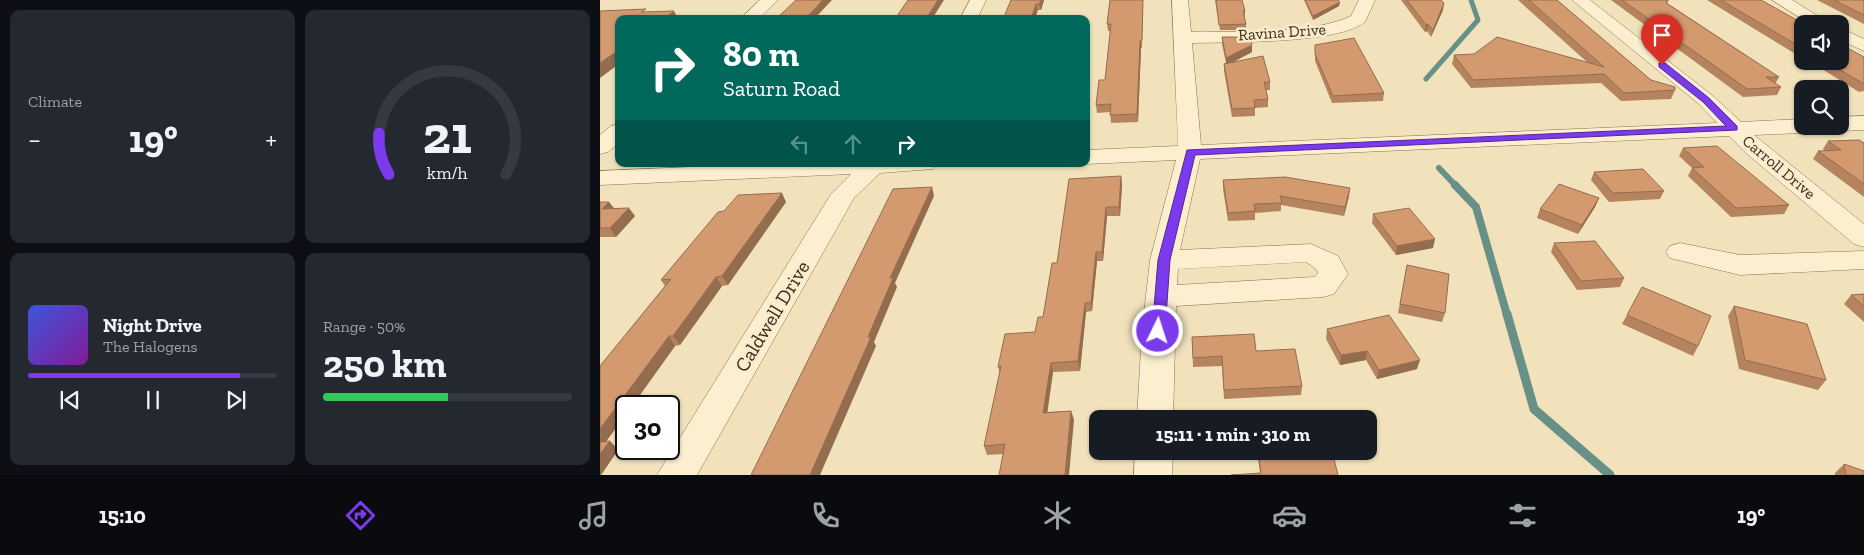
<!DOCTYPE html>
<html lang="en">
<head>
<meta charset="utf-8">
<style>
  body { margin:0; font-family:"Zilla Slab",serif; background:#242831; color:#f1f3f6; height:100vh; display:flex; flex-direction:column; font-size:19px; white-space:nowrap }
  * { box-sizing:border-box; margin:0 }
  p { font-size:16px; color:#9ea1a6 }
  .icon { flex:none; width:28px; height:28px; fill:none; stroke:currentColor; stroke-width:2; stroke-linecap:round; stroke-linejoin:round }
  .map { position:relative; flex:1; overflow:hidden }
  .panel { display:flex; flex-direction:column; gap:10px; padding:10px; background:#0d0f14; width:600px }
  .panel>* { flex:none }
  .guide { position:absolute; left:15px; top:15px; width:475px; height:152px; border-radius:10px; box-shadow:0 1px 4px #0004; background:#00695c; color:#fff; overflow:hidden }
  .controls { position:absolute; left:1194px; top:15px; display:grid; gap:10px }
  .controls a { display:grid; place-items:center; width:55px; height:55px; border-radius:10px; background:#171b24; box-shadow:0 1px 4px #0004; font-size:25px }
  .speed { position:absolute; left:15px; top:395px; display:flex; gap:10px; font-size:25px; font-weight:700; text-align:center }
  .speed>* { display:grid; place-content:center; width:65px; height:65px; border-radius:50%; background:#171b24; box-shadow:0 1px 4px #0004; line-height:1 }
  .speed .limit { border:2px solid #111; border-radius:8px; background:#fff; color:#111 }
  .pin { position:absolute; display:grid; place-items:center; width:42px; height:42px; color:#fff; margin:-51px -21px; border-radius:50% 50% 50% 0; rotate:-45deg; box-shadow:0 0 5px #0007 }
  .pin .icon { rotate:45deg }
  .me { position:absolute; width:55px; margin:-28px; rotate:4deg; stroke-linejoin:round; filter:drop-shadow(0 0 4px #0008) }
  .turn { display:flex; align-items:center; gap:18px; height:105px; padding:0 25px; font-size:22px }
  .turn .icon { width:65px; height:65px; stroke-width:2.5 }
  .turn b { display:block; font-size:35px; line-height:42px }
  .lanes { display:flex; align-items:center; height:48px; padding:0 25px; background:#0003; justify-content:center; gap:25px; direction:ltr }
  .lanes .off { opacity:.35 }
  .big { font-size:38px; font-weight:800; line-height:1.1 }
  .panel .card { flex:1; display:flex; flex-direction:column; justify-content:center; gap:8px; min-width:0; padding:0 18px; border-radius:10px; background:#242831 }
  .panel .dial { align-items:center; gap:0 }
  .dial svg { height:130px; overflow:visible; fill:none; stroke:#363941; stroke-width:7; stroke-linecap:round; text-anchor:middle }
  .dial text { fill:#f1f3f6; stroke:none }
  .song { display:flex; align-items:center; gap:15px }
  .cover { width:60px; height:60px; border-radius:8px; background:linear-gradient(135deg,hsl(230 70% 55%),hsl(290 70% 35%)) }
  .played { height:5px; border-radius:2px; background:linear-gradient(90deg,#7c3aed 85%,#363941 85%) }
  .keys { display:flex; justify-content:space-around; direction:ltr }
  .heat { display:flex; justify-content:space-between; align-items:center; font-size:28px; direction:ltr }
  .charge { height:8px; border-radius:4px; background:linear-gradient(90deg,#34c759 50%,#363941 0) }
  .panel .tiles { flex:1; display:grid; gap:10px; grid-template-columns:repeat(2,1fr) }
  .trip { position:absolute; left:489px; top:410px; width:288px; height:50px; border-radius:10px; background:#171b24; box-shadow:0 1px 4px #0004; font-weight:800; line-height:50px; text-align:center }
  .tabs { display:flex; height:80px; justify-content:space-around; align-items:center; background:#090b0e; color:#9ea1a6 }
  .tabs .icon { width:35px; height:35px }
  .tabs .active { color:#7c3aed }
  .tabs b { font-size:22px; color:#f1f3f6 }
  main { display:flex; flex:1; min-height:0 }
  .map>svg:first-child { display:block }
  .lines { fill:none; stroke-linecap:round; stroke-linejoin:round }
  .stream-far3 { stroke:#679087; stroke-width:5 }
  .stream-far2 { stroke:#679087; stroke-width:6 }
  .stream-far1 { stroke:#679087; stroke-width:8 }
  .stream { stroke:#679087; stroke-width:9 }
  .minor-casing { stroke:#8a7254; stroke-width:1 }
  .minor { fill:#fbefd0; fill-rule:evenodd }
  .wall { fill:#b5845f }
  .shaded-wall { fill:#946c4e }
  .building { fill:#d39a6f; stroke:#946c4e }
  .route { fill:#7c3aed; stroke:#51269a }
  .labels { text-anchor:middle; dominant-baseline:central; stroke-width:5; stroke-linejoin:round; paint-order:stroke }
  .far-street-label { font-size:16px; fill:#38291a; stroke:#f8eccc }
  .street-label { font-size:20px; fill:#38291a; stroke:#f8eccc }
</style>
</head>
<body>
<main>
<section class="panel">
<div class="tiles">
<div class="card"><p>Climate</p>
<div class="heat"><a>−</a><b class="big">19°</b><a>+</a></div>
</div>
<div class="card dial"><svg viewBox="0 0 100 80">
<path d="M14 69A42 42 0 1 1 86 69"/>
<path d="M14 69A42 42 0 0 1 8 44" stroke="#7c3aed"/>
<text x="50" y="56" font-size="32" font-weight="700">21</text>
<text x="50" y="72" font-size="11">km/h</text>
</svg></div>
<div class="card">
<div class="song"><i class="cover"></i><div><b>Night Drive</b><p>The Halogens</p></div></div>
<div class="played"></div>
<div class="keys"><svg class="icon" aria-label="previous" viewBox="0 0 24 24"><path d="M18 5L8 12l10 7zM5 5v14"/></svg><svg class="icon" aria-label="pause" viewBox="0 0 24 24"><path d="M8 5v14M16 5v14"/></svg><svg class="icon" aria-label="next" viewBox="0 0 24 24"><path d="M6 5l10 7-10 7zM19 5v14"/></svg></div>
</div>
<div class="card"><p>Range · 50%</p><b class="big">250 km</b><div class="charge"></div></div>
</div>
</section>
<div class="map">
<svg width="1264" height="475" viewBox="0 0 1264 475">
  <rect width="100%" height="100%" fill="#f1e2bc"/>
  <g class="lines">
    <path class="stream-far3" d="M826 79 878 20 871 0"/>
    <path class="stream-far2" d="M839 168 856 186"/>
    <path class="stream-far1" d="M855 185 876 207 907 315"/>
    <path class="stream" d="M907 314 934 409 1010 475"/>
    <defs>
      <path id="minor" d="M160 0H178L158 19H140Z
        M370 0H386L377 19H360Z
        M572 0H588L591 32C636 31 711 35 751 16L759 0H775L765 22C738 44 630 42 592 43L601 145 1117 123 1099 104 972 0H990L1113 96 1141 122 1202 119V126H1213L1210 131 1202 133 1154 135 1264 224V247L1254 244 1146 153 1129 136 600 159 580 250 711 244 738 256 748 274 734 294 723 297 576 306 573 419H537L542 331 550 260 576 160 486 164H485L486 150 578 146ZM706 262 716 269 718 273 714 277 577 285 578 269Z
        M1172 0H1192L1231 24H1210Z
        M1240 28 1264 39V51L1240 40Z
        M1264 116V130L1240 131 1231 126H1240V117Z
        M19 124V143L8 152 0 154V135L11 126Z
        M162 164H337L333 169 280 173 254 198 97 475H57L231 194 251 174 0 185V171Z
        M1080 243 1140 255 1264 251V269L1140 275 1070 258 1066 252 1070 246Z
        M535 451H573L572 475H534Z"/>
    </defs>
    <use href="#minor" class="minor-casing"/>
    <use href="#minor" class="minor"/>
  </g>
  <path class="wall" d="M411 0H444L441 10H438Z
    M510 0H543L542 48H541L538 122 511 123 510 112 497 113 496 105 505 80 511 31H508L507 24Z
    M615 0H642L645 11V16H644L646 24V30H620Z
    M704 0H738L739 6 713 20Z
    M801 0H841L843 10 831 37 827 31 825 32Z
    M918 0H957L1051 80 1075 90 1071 99 1021 101 1001 83 871 88 852 64 854 55 987 62Z
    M1011 0H1069L1067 3 1179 77 1175 84 1181 87 1177 95 1143 97Z
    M1107 0H1161L1202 24V58Z
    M1217 0H1264V24Z
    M622 37 652 52 633 62 670 82V90H666L668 99V107L655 108V116L632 117 624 71V64L626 63 622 44Z
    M715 45 784 93 783 101 732 103 715 61Z
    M1264 57V91L1259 92 1209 61H1240Z
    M1228 141 1264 143V197L1213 159 1218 151H1225L1223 149Z
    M1083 148 1189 205 1184 214 1131 217 1088 176 1092 168 1079 156Z
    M994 172 1064 191 1060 199 1009 202 991 180Z
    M521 176 522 185 520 216H507L503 261H497L492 311 486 312 480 371 453 372 447 412 471 411 474 420 403 454 387 455 384 446 400 373 398 367 435 332 443 317 457 263Z
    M623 180 749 196 744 216 681 205V211L655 213V220L628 221 623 189Z
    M999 198 995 207 978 234 937 218 940 209Z
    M0 202H9L14 208 35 216 16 237H0Z
    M186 202 128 285 122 286 80 345 75 346 32 406H26V414L6 441H10L18 450 1 475H0V366L65 286 61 280 124 211Z
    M773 214 833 248 796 255 772 223Z
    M954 243 1024 278 1020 287 977 290 951 252Z
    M807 265 845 313 842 322 798 313Z
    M1264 294V322L1244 304 1251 295Z
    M1134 306 1226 380 1218 390 1139 369 1128 316Z
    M1027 315 1098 346 1093 356 1022 324Z
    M727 329 817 369 777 379 766 360 740 365 726 339Z
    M592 337 656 351 702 386 701 395 624 399 622 366 593 367Z
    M657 451H732L660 473Z
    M1244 464 1264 475H1235V473Z"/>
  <path class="shaded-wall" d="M223 0H232L214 19H205Z
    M338 0H344L332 19H326Z
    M441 0H444L441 10 439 4Z
    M740 2 739 6 713 20V16Z
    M844 3 843 10 831 37 833 30Z
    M436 4 438 10 435 19H431Z
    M74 11 78 19H64Z
    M828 24 827 31 825 32 826 25Z
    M540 41 541 48 538 122 537 114Z
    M652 45V52L626 66V58Z
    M19 50V64L0 78V63Z
    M521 176 522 185 520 216 519 207Z
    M332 187 334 196 295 283 297 287 274 342 276 346 220 475H210L268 337 290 278Z
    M750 188 749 196 744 216 745 207Z
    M182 193 186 202 128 285 122 276Z
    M999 198 995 207 978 234 982 225Z
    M9 202 15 210 2 209Z
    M506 207 507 216 503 261 502 252Z
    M29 208 35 216 16 237 10 228Z
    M835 239 833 248 796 255 797 246Z
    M496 252 497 261 492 311 491 302Z
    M116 277 122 286 80 345 73 336Z
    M485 303 486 312 480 371 478 361Z
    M69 336 75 346 32 406H26V414L0 450V429Z
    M767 351 766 360 740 365 741 355Z
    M820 360 817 369 777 379 779 370Z
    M451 363 453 372 446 422 443 413Z
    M471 411 474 420 469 475H465Z
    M10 441 18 450 1 475H0V454Z"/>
  <path class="building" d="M196 0H223L205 19H176Z
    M308 0H338L326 19H295Z
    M411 0H441L439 4H436L431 19H403Z
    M510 0H543L542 40 540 41 537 114 510 115 511 104 496 105 499 80H505L511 24H507Z
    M616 0H642L645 11H643L646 24 619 25Z
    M705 0H738L740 2 713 16Z
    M807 0H841L844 3 833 30 828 24 826 25Z
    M929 0H957L1051 80 1075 87V90L1024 93 1004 74 873 80 854 55 874 54 897 37 1004 67Z
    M1022 0H1067L1066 3 1179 77H1166L1181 87 1147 89Z
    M1121 0H1161L1204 24H1202V48Z
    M1234 0H1264V15Z
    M46 9 41 12 74 11 64 19H19V50L0 63V11Z
    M622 37H650L652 45 626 58Z
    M754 38 784 93 733 96 715 54V45Z
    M1240 44 1264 57V84L1225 61H1240Z
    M663 56 670 82H664L668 99 654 100 655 108 632 109 624 64Z
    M1259 140 1264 143V184L1218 151 1241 150 1228 141Z
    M1117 146 1189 205 1136 208 1092 168 1104 167 1083 148Z
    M1043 169 1064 191 1013 193 994 172Z
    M521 176 519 207H506L502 252H496L491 302 485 303 478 361 451 363 443 413 471 411 465 475H399L405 444 384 446 401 366 398 367 405 334 435 332 438 317H443L452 263H457L469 179Z
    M685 177 750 188 745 207 680 196 682 203 654 204 655 211 628 213 623 180Z
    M959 184 999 198 982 225 940 209Z
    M332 187 290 278H293L268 337H271L210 475H151L293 189Z
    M182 193 122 276 116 277 73 336H69L0 429V366L71 279 61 280 118 212 124 211 138 195Z
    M0 202H9L2 209 29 208 10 228H0Z
    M809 208 835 239 797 246 773 214Z
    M995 241 1024 278 981 281 954 243Z
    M807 265 849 274 845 313 800 304Z
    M1042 287 1111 316 1098 346 1027 315Z
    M1264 294V306L1251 295Z
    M1134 306 1207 324 1226 380 1145 360Z
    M789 315 820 360 779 370 767 351 741 355 727 329Z
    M654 334 656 351 695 349 702 386 624 390 622 356 593 358 592 337Z
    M10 441 0 454V442Z
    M658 451H732L738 475H631L661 473Z
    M1244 464 1264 471V475H1246Z"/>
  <path class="route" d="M1059 63H1065L1109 98 1137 126V130L595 155 570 260 565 331 558 336 552 331 558 260 587 150 1126 126 1103 102 1059 67Z"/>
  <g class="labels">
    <g class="far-street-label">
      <text transform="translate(682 32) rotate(-4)">Ravina Drive</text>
      <text transform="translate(1179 167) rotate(40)">Carroll Drive</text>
    </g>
    <g class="street-label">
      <text transform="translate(172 316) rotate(-59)">Caldwell Drive</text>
    </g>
  </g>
</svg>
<div class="controls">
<a><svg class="icon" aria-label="sound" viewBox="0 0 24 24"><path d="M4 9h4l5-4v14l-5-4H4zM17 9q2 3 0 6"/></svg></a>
<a><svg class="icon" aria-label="search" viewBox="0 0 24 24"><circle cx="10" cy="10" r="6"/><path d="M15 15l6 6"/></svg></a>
</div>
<div class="speed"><div class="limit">30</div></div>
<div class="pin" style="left:1062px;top:65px;background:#d93025"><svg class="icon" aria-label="arrive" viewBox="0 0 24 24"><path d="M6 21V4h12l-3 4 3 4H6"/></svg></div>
<svg class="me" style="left:558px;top:331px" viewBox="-20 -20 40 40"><circle r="17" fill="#7c3aed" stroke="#fff" stroke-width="3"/><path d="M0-11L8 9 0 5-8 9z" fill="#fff"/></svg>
<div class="trip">15:11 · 1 min · 310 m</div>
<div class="guide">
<div class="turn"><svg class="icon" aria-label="right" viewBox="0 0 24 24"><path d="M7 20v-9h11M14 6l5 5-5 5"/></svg><div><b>80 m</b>Saturn Road</div></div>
<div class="lanes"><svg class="icon off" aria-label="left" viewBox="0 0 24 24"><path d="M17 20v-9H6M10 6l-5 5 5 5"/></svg><svg class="icon off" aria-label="ahead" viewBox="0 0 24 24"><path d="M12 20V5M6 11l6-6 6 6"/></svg><svg class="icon" aria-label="right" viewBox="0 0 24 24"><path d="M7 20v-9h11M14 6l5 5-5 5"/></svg></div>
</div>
</div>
</main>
<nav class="tabs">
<b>15:10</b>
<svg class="icon active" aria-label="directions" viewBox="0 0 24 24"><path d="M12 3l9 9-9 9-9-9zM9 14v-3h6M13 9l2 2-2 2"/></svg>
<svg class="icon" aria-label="music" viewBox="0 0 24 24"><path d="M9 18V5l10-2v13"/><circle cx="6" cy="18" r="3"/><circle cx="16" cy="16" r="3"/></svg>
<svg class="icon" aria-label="phone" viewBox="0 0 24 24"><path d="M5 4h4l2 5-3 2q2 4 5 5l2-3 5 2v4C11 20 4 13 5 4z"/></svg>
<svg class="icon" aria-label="climate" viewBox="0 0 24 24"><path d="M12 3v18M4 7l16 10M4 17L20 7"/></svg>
<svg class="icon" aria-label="car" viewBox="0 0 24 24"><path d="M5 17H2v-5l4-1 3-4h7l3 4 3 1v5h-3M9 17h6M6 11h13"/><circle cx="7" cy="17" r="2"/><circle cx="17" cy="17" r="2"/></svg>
<svg class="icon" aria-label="filters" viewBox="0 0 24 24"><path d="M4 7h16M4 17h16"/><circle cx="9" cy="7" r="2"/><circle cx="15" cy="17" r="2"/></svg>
<b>19°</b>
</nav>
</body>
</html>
